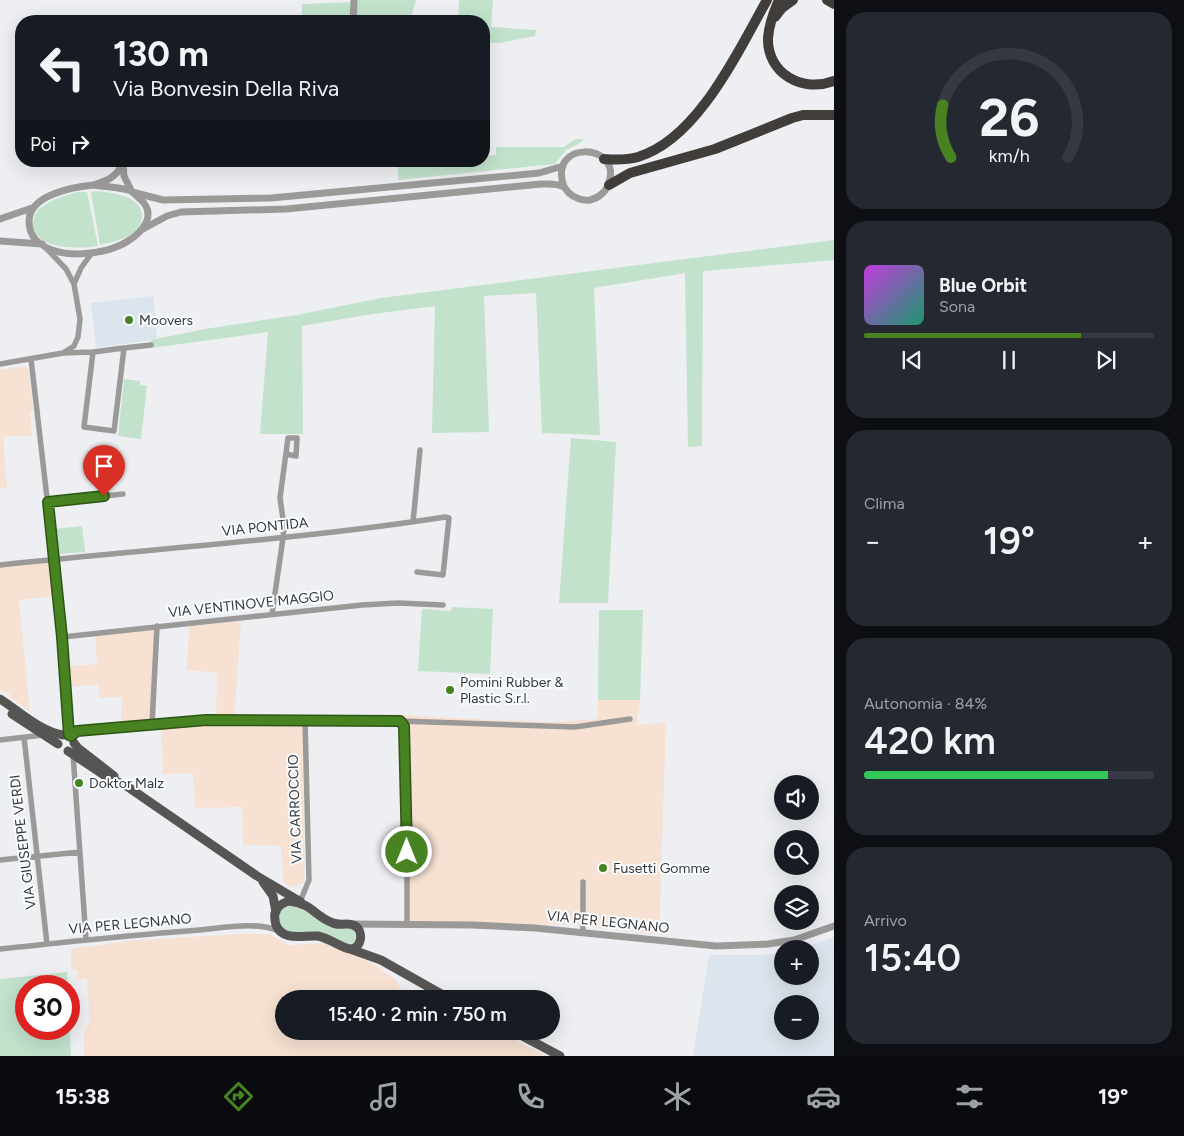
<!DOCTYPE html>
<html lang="it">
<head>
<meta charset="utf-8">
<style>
  body { margin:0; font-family:Figtree,sans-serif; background:#242831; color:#f1f3f6; height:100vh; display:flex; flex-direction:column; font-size:19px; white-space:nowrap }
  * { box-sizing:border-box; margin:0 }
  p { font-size:16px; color:#9ea1a6 }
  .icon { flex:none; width:28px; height:28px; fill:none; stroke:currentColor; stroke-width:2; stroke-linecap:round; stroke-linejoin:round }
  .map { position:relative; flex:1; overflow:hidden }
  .side { display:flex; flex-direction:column; gap:12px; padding:12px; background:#0d0f14; width:350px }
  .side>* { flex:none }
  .hud { position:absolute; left:15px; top:15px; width:475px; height:152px; border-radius:20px; box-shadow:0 5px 20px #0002; background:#171b24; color:#f1f3f6; overflow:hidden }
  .controls { position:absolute; left:774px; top:775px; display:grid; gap:10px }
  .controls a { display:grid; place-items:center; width:45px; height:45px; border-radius:50%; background:#171b24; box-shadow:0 5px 20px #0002; font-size:25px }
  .speed { position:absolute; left:15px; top:975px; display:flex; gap:10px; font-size:25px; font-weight:700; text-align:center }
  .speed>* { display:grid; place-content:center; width:65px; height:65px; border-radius:50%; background:#171b24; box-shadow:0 5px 20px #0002; line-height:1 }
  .speed .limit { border:8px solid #d22; background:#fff; color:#111 }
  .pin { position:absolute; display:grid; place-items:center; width:42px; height:42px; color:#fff; margin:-51px -21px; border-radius:50% 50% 50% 0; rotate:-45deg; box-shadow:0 0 5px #0007 }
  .pin .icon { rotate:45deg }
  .me { position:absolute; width:55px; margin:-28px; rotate:0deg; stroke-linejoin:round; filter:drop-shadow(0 0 4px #0008) }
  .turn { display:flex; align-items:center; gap:18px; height:105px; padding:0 15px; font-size:22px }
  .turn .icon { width:65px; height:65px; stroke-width:2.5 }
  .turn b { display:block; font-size:35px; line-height:42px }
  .then { display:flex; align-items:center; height:48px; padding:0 15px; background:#0003; gap:10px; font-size:19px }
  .big { font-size:38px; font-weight:600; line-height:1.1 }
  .side .card { flex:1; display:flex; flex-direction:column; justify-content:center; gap:8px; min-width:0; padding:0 18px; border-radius:20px; background:#242831 }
  .side .dial { align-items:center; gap:0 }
  .dial svg { height:130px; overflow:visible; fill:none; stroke:#363941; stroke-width:7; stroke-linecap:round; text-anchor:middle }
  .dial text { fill:#f1f3f6; stroke:none }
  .song { display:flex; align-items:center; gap:15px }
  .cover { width:60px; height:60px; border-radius:8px; background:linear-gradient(135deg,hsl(290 70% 55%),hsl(160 70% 35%)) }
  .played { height:5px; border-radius:2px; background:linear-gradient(90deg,#478320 75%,#363941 75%) }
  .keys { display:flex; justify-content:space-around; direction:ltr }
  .heat { display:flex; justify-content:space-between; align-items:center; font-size:28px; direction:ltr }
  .charge { height:8px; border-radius:4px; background:linear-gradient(90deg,#34c759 84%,#363941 0) }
  .trip { position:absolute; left:275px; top:990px; width:285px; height:50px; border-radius:25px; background:#171b24; box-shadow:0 5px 20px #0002; font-weight:600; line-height:50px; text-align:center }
  .tab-bar { display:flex; height:80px; justify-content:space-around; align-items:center; background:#090b0e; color:#9ea1a6 }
  .tab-bar .icon { width:35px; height:35px }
  .tab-bar .current { color:#478320 }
  .tab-bar b { font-size:22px; color:#f1f3f6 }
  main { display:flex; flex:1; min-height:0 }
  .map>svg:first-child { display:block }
  .built { fill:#dce4ed; fill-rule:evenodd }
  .industrial { fill:#f6e1d2 }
  .green { fill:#c2e2cc }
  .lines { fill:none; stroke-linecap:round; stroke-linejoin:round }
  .minor { stroke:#9b9a99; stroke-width:5.5 }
  .tertiary { stroke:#9b9a99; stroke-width:7 }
  .primary { stroke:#575553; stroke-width:9 }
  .motorway { stroke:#403d3b; stroke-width:10 }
  .route-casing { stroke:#2e5515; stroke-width:12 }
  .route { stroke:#478320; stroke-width:9 }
  .poi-dot { fill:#478320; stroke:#fafdff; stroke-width:2 }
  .labels { text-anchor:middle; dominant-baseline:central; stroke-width:4; stroke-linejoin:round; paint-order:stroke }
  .poi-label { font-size:14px; fill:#353637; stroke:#fafdff; text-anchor:start }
  .street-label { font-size:14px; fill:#353637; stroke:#fafdff }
</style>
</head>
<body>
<main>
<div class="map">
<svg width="834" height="1056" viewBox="0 0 834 1056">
  <rect width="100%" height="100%" fill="#edeff2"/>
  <path class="built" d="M153 296 157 339 96 348 91 303Z
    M834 937V1056H693L709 955H758L782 953V976H810V949H800ZM782 1004H810V1031H782Z"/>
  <path class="industrial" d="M25 366 29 370 33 410 30 413 32 436H3L7 487 0 488V370Z
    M51 561 55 596 19 600 30 712 10 697 11 695 0 690V567Z
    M241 621 234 722 305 721 304 882 293 888 284 883 281 846 243 845 242 807 195 808 193 773 163 774 161 727 216 722 217 673 187 670 189 626Z
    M155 629 150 724 121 726 122 697 100 698 98 684 69 687 67 666 97 664 95 635Z
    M598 700H640L637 725 666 722 659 935 575 925 407 921 401 715 489 720 551 722 598 719Z
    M237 934H270L288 945 330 943 345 953H357L396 980 400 988 420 999H284V1031H498L546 1056H84V1031L90 1021 87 979H77V970L71 969V949L129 941Z"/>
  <path class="green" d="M356 0H416L410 21H302V4L356 2Z
    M459 0H493L491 27 536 30 535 36 500 43 484 42V21H458Z
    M575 139H584L580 143 566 150 555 164 398 180V162L484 161V156L496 155V147H564Z
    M97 191C113 193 140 195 142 215 142 220 140 226 136 230 127 239 113 242 100 245L91 192Z
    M77 192H87L98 246C80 249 35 250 33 225 33 218 35 212 41 208 51 199 65 196 77 192Z
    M834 240V260L703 271 702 446 688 447 685 273 594 288 600 435 542 433 536 293 484 296 489 432 432 433 435 306 373 314 302 326 303 434H260L268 332 151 348V340L205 329 297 315 381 298Z
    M124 379 140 381V385L147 386 141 439 118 436Z
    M571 438 616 442 608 603H559Z
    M82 526 85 552 59 554 57 552 54 529Z
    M452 607 493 609 490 674 418 671 422 609 451 611Z
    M599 610H643L640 700H598Z
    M295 904 332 927 352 929 356 935 355 942C345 949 333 935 322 933 309 931 294 936 283 929 271 913 281 908 295 904Z
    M67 972 68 986H26V1029H69V1006L71 1056H0V979Z"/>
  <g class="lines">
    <path class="minor" d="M74 284 81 268 91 254
      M124 348 151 345
      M63 353 93 352 124 348 114 431 84 427 93 352
      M31 359 63 637 69 735
      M0 364 63 353 74 346 78 337 80 319 74 284 66 269 46 248
      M48 502 123 494
      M413 522 420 450
      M0 565C148 549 297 540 445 517L449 518 443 575 417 572
      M272 614 283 538 284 526 280 498 288 438H297L296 456 286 454
      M63 637 362 605 398 603 443 605
      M400 721 404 726 407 797V924
      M152 725 157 626
      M71 736 77 731 206 720 400 721 575 727 630 719
      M24 737 47 944
      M0 740 43 735
      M73 754 86 939
      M0 860 80 852
      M302 897 309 880 305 720
      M583 932V882
      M0 949C66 942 132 935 199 930 222 928 257 921 279 931"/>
    <path class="tertiary" d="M353 21 354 0
      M93 185C107 181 115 178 123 164L124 176 132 192 163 200 271 198 539 173 563 166
      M93 185C105 187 120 187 131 191 134 193 137 196 140 199 157 214 144 231 128 241 105 256 55 261 35 239 31 234 29 227 29 221 29 195 73 187 93 185Z
      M0 219 32 208
      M143 229 167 216 181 212 286 209 541 184C548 184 558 183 564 187 566 189 567 191 569 193 574 198 583 201 590 200 599 198 607 191 609 182 622 143 547 139 564 187
      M0 241 42 244
      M351 924 473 925 535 928 716 946 768 944 794 940 834 926"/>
    <path class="primary" d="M0 699C19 711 41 732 63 735
      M12 714 58 744
      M74 743 78 748 114 776
      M68 751 104 775 128 787 257 876 301 902
      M263 882 273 896 276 912
      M289 901C313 904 314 916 333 923 340 926 349 922 355 926 364 931 362 949 350 949 342 948 329 938 318 936 303 935 283 942 276 925 275 921 274 917 275 913 277 906 282 903 289 901Z
      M350 949 381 960 450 999
      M513 1031 560 1056"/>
    <path class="motorway" d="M779 0C774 11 769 25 768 38 767 74 803 93 834 81
      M827 0 834 4
      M775 17 782 8 793 0
      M604 159C616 160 627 160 638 157 698 139 738 51 767 0
      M609 185 630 173 715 149 792 118 803 115H834"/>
  </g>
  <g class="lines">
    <defs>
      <path id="route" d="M104 496 48 502 62 637 69 735 71 736 77 731 206 720 400 721 404 726 407 852"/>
    </defs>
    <use href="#route" class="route-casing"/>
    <use href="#route" class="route"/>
  </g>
  <g class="poi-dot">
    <circle cx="129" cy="320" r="5"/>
    <circle cx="450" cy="690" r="5"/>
    <circle cx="79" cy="783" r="5"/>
    <circle cx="603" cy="868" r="5"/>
  </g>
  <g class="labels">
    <g class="poi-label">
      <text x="139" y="320">Moovers</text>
      <text x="460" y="682">Pomini Rubber &amp;<tspan x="460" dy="16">Plastic S.r.l.</tspan></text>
      <text x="89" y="783">Doktor Malz</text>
      <text x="613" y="868">Fusetti Gomme</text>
    </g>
    <g class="street-label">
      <text transform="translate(265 527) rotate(-6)">VIA PONTIDA</text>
      <text transform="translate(251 604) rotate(-6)">VIA VENTINOVE MAGGIO</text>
      <text transform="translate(295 809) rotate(-92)">VIA CARROCCIO</text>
      <text transform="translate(23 842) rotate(-97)">VIA GIUSEPPE VERDI</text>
      <text transform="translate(608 922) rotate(6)">VIA PER LEGNANO</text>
      <text transform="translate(130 924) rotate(-5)">VIA PER LEGNANO</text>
    </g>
  </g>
</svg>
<div class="controls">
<a><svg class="icon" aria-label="sound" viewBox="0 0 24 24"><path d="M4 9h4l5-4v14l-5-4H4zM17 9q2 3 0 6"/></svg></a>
<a><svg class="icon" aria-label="search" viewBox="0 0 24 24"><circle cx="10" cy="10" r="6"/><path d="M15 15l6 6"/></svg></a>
<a><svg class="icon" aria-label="layers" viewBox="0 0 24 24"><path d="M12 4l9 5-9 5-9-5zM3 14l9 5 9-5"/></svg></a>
<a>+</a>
<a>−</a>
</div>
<div class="speed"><div class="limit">30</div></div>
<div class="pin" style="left:104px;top:496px;background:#d93025"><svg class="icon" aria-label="arrive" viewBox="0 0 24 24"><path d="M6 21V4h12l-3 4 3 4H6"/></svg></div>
<svg class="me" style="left:407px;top:852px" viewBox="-20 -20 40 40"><circle r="17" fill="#478320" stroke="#fff" stroke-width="3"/><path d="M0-11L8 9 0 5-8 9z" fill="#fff"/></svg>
<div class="trip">15:40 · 2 min · 750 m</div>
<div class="hud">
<div class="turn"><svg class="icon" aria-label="left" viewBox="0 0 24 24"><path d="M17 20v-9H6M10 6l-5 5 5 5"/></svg><div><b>130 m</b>Via Bonvesin Della Riva</div></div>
<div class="then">Poi<svg class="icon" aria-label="right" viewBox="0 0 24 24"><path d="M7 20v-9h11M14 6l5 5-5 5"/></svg></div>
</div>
</div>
<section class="side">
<div class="card dial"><svg viewBox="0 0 100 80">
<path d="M14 69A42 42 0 1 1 86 69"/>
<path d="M14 69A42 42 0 0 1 9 37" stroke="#478320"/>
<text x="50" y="56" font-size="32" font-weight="700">26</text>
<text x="50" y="72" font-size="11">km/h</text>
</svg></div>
<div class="card">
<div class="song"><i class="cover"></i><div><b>Blue Orbit</b><p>Sona</p></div></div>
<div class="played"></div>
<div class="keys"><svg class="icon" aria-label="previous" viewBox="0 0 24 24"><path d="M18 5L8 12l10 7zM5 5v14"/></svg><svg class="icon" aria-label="pause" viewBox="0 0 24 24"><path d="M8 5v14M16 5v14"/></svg><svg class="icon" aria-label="next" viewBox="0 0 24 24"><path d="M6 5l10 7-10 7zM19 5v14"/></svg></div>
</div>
<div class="card"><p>Clima</p>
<div class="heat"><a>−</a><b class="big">19°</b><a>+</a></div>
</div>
<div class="card"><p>Autonomia · 84%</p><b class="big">420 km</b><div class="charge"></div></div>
<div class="card"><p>Arrivo</p><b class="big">15:40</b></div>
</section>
</main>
<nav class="tab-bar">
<b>15:38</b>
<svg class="icon current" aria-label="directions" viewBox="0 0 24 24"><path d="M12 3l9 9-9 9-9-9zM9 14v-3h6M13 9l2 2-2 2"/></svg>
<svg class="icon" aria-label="music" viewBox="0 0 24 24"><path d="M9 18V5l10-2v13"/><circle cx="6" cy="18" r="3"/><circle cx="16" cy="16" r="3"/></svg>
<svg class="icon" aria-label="phone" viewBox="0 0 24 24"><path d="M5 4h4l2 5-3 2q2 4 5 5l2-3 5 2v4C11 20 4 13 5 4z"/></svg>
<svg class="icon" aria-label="climate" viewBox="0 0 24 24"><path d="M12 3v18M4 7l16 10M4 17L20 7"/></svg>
<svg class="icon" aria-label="car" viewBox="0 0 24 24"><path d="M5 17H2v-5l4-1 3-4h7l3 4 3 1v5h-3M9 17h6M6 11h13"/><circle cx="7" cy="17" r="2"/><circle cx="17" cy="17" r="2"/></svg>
<svg class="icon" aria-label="filters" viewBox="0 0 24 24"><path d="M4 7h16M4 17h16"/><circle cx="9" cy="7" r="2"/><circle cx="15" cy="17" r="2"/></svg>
<b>19°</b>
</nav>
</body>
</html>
